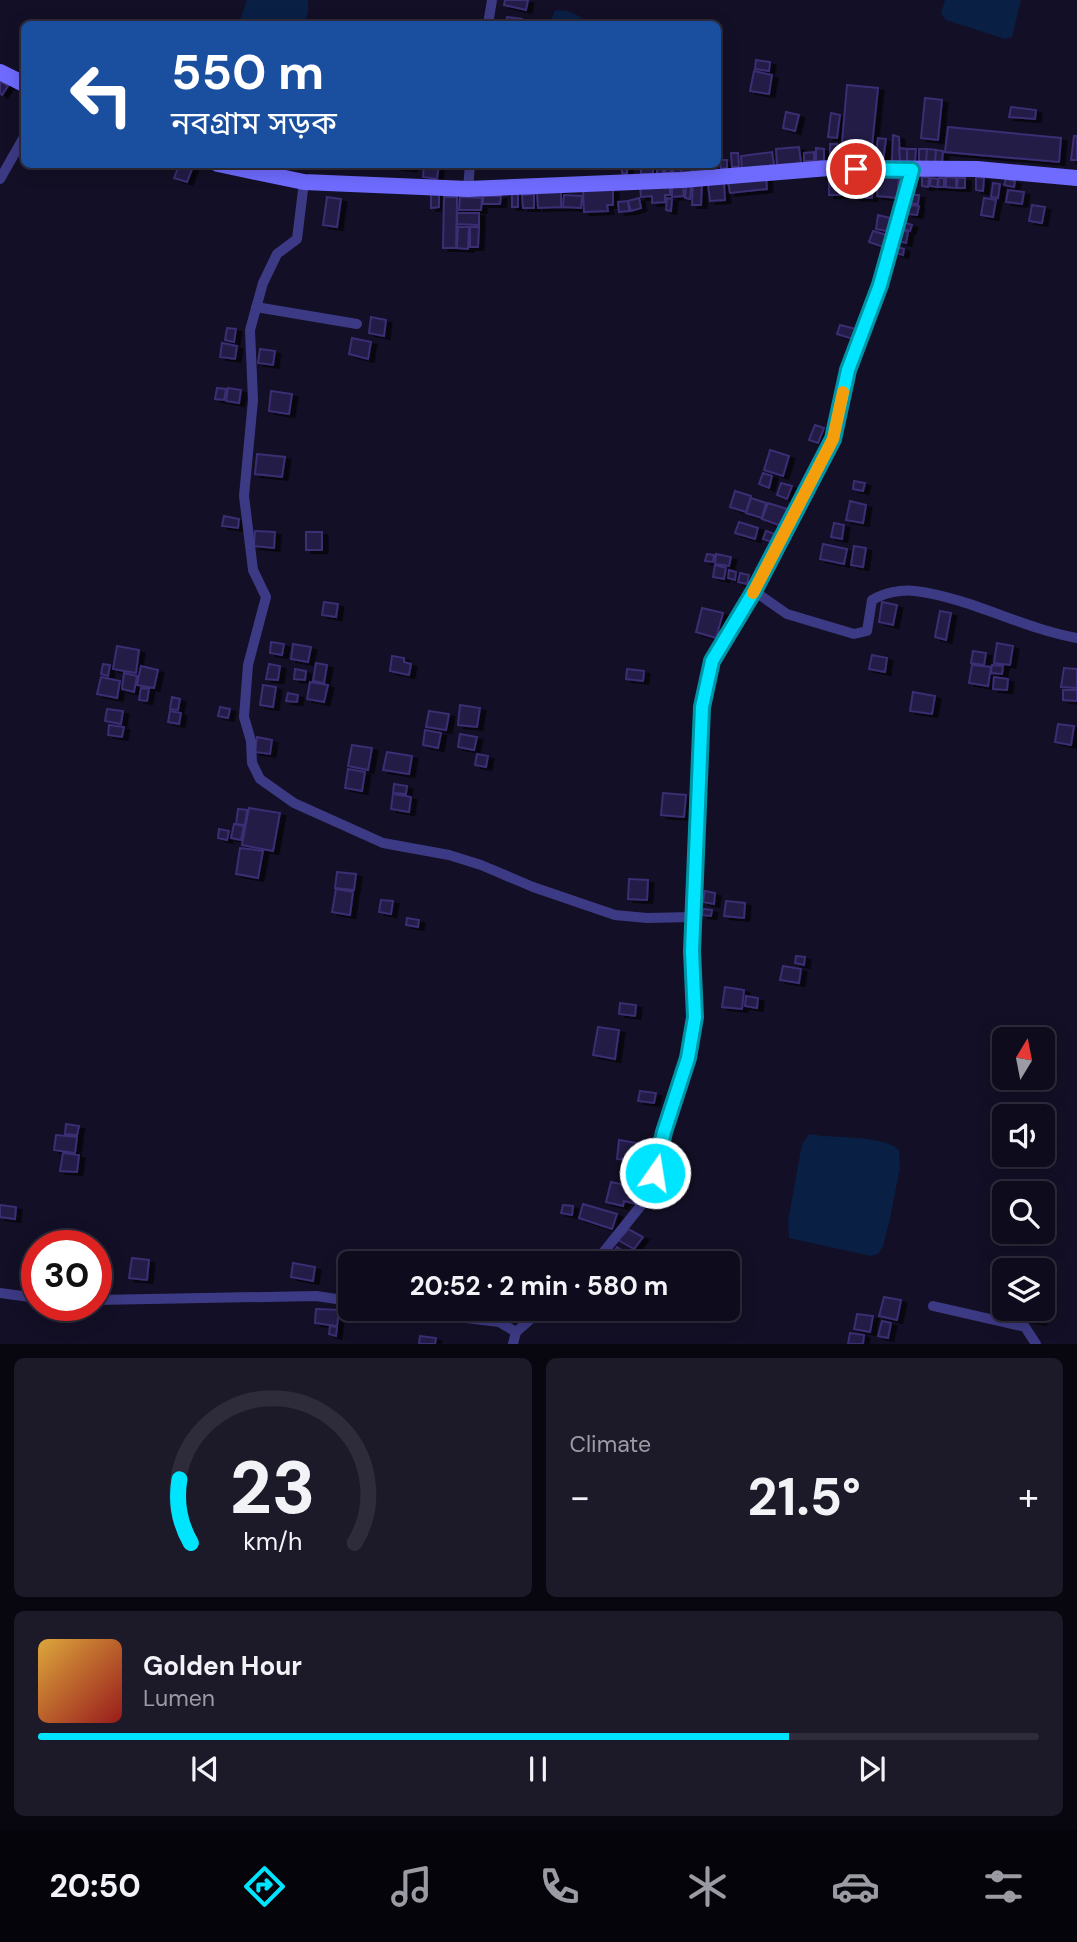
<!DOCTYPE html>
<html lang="en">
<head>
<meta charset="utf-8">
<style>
  body { margin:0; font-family:"DM Sans","Noto Sans Bengali",sans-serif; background:#1c1929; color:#f1f3f6; height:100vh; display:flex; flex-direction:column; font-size:26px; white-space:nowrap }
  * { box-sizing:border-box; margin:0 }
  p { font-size:23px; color:#9b9ba3 }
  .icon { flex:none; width:38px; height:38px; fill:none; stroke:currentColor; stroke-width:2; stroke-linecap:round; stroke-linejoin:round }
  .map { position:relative; height:1344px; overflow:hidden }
  .details { display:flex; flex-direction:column; gap:14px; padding:14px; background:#08060f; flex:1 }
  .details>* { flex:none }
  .top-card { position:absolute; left:21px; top:21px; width:700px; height:147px; border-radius:10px; box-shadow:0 4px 18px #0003,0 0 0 2px #2e2b3b; background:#1a4fa0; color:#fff; overflow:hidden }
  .needle { width:46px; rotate:10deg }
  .controls { position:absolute; left:992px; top:1027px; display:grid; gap:14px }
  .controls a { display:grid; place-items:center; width:63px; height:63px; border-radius:10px; background:#0e0b1c; box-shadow:0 4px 18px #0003,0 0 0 2px #2e2b3b; font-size:35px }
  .speed { position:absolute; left:21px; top:1230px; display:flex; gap:14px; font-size:35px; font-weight:700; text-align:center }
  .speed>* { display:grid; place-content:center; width:91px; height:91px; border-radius:50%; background:#0e0b1c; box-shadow:0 4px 18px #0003,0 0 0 2px #2e2b3b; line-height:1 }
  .speed .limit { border:10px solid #d22; background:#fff; color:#111 }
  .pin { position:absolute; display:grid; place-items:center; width:60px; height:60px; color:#fff; margin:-30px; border:4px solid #fff; border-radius:50%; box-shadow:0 2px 7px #0007 }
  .me { position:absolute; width:77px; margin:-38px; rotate:13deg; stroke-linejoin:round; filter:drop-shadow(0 0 5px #0008) }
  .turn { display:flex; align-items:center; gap:24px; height:147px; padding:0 35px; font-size:32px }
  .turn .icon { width:91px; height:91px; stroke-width:2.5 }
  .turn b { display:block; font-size:49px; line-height:60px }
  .big { font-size:52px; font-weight:700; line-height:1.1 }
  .details .widget { flex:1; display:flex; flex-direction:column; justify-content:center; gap:10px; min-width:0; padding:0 24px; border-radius:10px; background:#1c1929 }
  .details .dial { align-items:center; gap:0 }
  .dial svg { height:182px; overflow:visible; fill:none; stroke:#2e2b3b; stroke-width:7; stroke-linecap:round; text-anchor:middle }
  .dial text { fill:#f1f3f6; stroke:none }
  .song { display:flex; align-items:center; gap:21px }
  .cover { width:84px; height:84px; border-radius:10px; background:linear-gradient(135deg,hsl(40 70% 55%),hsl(0 70% 35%)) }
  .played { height:7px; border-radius:4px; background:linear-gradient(90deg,#00e5ff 75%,#2e2b3b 75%) }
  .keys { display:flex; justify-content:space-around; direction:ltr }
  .heat { display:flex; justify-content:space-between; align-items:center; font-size:38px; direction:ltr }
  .details .tiles { flex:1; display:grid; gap:14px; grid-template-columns:1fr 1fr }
  .widget:last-child { grid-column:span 2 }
  .trip { position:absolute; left:338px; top:1251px; width:402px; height:70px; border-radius:10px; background:#0e0b1c; box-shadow:0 4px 18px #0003,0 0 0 2px #2e2b3b; font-weight:700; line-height:70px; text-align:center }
  .tab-bar { display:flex; height:112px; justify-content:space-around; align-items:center; background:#06040b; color:#9b9ba3 }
  .tab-bar .icon { width:49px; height:49px }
  .tab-bar .current { color:#00e5ff }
  .tab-bar b { font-size:32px; color:#f1f3f6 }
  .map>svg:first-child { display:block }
  .water { fill:#0a1f44 }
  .building { fill:#241b47; stroke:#3b2d73; stroke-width:2; filter:url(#shadow) }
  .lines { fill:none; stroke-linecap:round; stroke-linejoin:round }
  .minor { stroke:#3d3a85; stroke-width:10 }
  .secondary { stroke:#6f6bff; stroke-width:16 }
  .route-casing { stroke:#0095a6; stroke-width:18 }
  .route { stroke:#00e5ff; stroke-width:12 }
  .slow { stroke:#f59e0b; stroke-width:12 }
</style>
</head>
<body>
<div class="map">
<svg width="1077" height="1344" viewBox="0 0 1077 1344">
  <defs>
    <filter id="shadow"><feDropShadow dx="5.5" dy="3" stdDeviation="0" flood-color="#0009"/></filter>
  </defs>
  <rect width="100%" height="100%" fill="#130f26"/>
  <path class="water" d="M247 0H308V13L304 24H243L240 20Z
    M945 0H1021L1012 37 1005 39 946 20 941 14Z
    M555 10 568 11 581 17V24H550Z
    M809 1134C833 1139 882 1134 899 1150L900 1167 890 1219 883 1246 878 1254 871 1256 789 1238 788 1221 802 1144Z"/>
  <path class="building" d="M505 0H528L526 10 504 5Z
    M507 17 522 19V24H506Z
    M756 60 770 62 769 71 755 69Z
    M754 71 772 75 769 94 750 91Z
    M0 81 8 86 2 95 0 93Z
    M847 85 878 88 872 146 842 143Z
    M925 98 942 100 938 140 921 138Z
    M1011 107 1036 110 1035 119 1009 117Z
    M786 112 799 115 795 131 783 128Z
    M831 113 840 115 837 138 828 137Z
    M948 127 1061 138 1059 162 945 152Z
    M893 135 899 137 900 162H892Z
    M1074 136H1077V160H1071Z
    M878 138 886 139 883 161 875 159Z
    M830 144H837L836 159H830Z
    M799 147 801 163 777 165 776 149Z
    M816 148 824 149V161H816Z
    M899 148 907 149V162H900Z
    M907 149H916L915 162H907Z
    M919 149H927L926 163 919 162Z
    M927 149 936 150 935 163H926Z
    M936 150 943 151 942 163H935Z
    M772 152 774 165 742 169 741 156Z
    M814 152V161H804V153Z
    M731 153H738L739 167H732Z
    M720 160H727V168L721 169Z
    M169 164H194L187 182 174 178 178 168Z
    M389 164H412L411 169 389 166Z
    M424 164H439L437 179 423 177Z
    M482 164H520V166H482Z
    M622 164H627V174L622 173Z
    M641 164H653V174H641Z
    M657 164H663V174H657Z
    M665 164H671V173H665Z
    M672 164H680L681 173H673Z
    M681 164H692V172L681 173Z
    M694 164H702V171L694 172Z
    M829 175H850V195H829Z
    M766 176 767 189 730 193 728 181Z
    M855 176H873L872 198 854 197Z
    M879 176 899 178 897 198 877 196Z
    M922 177H929L928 187 922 186Z
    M946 177 956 178V188L946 187Z
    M976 177 984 178 983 191 976 190Z
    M931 178 938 179 937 187 930 186Z
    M939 178H944V187H938Z
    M958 178H965V188H957Z
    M1006 179 1015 181 1014 187 1004 185Z
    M693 182H702L701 205H692Z
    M724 182 725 200 710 201 708 184Z
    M993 183 1000 184 998 198 991 197Z
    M683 184 684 196 672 197V185Z
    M670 186V195H665V202L652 203V196L641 197 640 187Z
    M686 187H691L690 199 685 198Z
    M583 190H613V205H607L608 211 584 212Z
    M1008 190 1024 192 1022 204 1006 202Z
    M431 191H439V207L431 208Z
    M561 191V207L538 208 537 192Z
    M512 194H518V207H512Z
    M534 194V208H523L522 195Z
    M564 195 582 196 581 208 563 207Z
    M910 195H919L918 204 909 203Z
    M483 196H501L500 204H483Z
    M327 197 341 199 337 227 323 225Z
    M444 197H457L456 248H443Z
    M460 197 482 198 481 210H459Z
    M639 198 641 208 631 211 628 201Z
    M667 198 672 199 671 211 666 210Z
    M984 198 996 200 993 217 981 215Z
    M628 201 629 211 619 212 618 202Z
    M910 205 919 206 917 215 908 214Z
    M1032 205 1045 207 1042 223 1029 221Z
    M457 213H479V225L457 224Z
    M878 215 890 218 887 231 876 229Z
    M903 222 912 225 910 231 901 228Z
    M458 227H469L468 249 457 248Z
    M470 227H479L478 247H470Z
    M900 230 908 232 906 243 898 241Z
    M873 231 887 235 883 247 869 242Z
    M897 247 904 249 903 255 896 253Z
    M371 317 386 320 384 336 369 333Z
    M840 325 856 329 853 339 837 334Z
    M227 328 236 329 234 342 225 340Z
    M352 338 371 342 368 359 349 354Z
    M222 343 237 346 235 359 220 357Z
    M260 349 275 351 273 365 258 363Z
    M217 388 226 389 224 400 215 399Z
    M228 388 241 390 239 403 226 401Z
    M271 391 292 394 289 414 269 411Z
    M815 425 824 428 818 443 809 440Z
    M770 450 789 456 783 476 764 470Z
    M257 454 285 457 282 477 255 474Z
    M763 473 772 476 769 488 759 484Z
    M854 481 865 483 863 491 853 489Z
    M781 483 792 486 787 499 777 495Z
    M735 491 751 496 746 512 730 507Z
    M751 498 766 503 762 518 746 513Z
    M850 501 866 505 863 523 846 520Z
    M768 503 790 510 784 527 762 519Z
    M224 516 239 519 238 528 222 526Z
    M739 522 758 528 755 539 735 533Z
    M834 523 844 525 842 539 831 537Z
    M255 531 275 532 274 548 254 546Z
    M766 531 775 534 772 542 763 539Z
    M306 532H322V550H306Z
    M823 544 847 549 844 564 820 559Z
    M854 546 866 548 863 567 851 565Z
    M707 554 714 555 713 562 705 561Z
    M716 554 731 557 729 566 715 564Z
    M715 565 726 568 724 579 713 577Z
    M729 570 736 572 735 580 728 578Z
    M740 573 749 575 747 584 738 582Z
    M324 602 338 604 336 617 322 615Z
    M882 602 897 605 893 625 879 622Z
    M702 608 723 613 716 638 696 632Z
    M940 611 951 613 946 640 935 637Z
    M271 642 284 644 282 655 270 653Z
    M997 643 1013 646 1010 665 994 663Z
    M293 644 311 647 308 662 291 659Z
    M117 646 139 650 136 673 113 669Z
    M973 651 986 653 984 665 971 663Z
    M872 655 887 658 885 672 869 669Z
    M392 656 404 658V662L411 664 409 675 390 671Z
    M316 663 327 665 324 683 313 681Z
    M103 664 110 665 108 676 101 674Z
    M269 664 280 666 278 680 266 679Z
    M972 665 991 667 988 686 969 683Z
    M992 665 1003 666 1002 674 991 673Z
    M141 666 158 670 154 688 137 685Z
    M1064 668 1077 669V688L1061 687Z
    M295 669 306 671 305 680 294 679Z
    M627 669 644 671 643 681 626 679Z
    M124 673 137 676 134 692 122 689Z
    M101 677 120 681 117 698 97 694Z
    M994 677 1008 679 1007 690 993 689Z
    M310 682 328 685 324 702 307 699Z
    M263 685 276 687 273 707 260 705Z
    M141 688 149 689 147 701 139 700Z
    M1063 690H1077V701L1063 700Z
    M913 692 935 696 932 714 910 711Z
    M288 693 298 695 297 702 286 701Z
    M172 697 180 699 178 710 170 709Z
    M460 705 480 708 477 727 458 725Z
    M220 707 230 709 228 718 218 716Z
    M107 709 123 711 121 724 105 721Z
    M170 711 181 713 179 724 168 722Z
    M429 711 449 714 446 730 426 727Z
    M1058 724 1074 726 1071 745 1055 742Z
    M109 725 124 727 122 737 108 735Z
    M425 730 441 733 438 748 423 745Z
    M460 734 477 737 474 750 458 747Z
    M257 737 272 740 270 754 255 752Z
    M352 745 372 748 368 770 348 766Z
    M387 752 412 756 409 774 383 770Z
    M477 754 488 756 486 767 475 765Z
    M348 769 365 772 362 791 345 788Z
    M394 784 407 786 406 794 393 793Z
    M663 793 686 795 684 817 661 815Z
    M393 794 411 797 409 812 391 809Z
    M249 808 280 813 273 851 242 845Z
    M238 809 247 810 245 825 236 824Z
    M234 824 244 826 241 840 231 838Z
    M219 829 229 831 227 840 218 838Z
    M240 848 263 851 258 878 236 874Z
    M337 872 356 874 354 890 335 888Z
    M629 879 648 880 647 900 628 899Z
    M336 889 353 892 350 915 332 912Z
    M705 891 715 893 714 904 703 902Z
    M381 900 393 901 391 914 379 912Z
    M726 901 745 903 744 918 724 916Z
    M703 909 712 910 711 916 702 915Z
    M407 918 419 920 418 927 406 925Z
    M796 956 805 957 804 965 795 963Z
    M783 966 801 969 799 983 780 980Z
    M725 987 744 990 742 1009 722 1007Z
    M746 996 758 998 757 1008 745 1006Z
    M620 1003 636 1005 635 1016 619 1014Z
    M598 1027 619 1030 615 1059 593 1055Z
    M640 1091 656 1093 654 1103 638 1101Z
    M66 1124 79 1126 77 1135 65 1134Z
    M56 1135 77 1137 75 1153 54 1150Z
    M619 1140 642 1144 639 1162 617 1159Z
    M63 1153 79 1155 77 1172 60 1171Z
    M611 1182 639 1188 636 1204 624 1201 623 1206 606 1202Z
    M583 1204 617 1214 612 1229 579 1218Z
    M0 1205 16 1207 15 1219 0 1217Z
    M563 1205 573 1206 572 1215 561 1213Z
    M628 1229 643 1237 634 1249 618 1240Z
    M617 1247 629 1254 623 1264H605Z
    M132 1258 149 1260 147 1280 129 1278Z
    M293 1263 315 1267 313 1281 291 1277Z
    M884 1297 901 1300 897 1320 879 1316Z
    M316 1309 339 1310 337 1326 315 1323Z
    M1025 1309H1043L1041 1322 1024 1319Z
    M857 1314 873 1316 870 1332 854 1329Z
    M882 1321 891 1323 888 1338 878 1336Z
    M330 1326 337 1327 336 1336 329 1334Z
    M850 1333 864 1335 863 1344H848Z
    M420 1336 436 1338 435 1344H419Z"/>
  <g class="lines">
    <path class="minor" d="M488 24 492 0
      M0 179 24 137
      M304 182 297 239 277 254 263 283 250 330 253 400 244 496 253 570 266 597 248 665 244 717 251 741 252 763 260 779 294 803 383 843 449 855 481 865 533 887 615 915 647 918 693 917
      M468 189 470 164
      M256 307 357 324
      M754 591 787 614 854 634 867 631 872 600C884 593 901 589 915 591 971 598 1021 628 1077 638
      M594 1264 651 1193 664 1132 688 1058 695 1017 692 951 702 707 712 661 754 591 833 439 848 370 880 285 912 170
      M0 1293 37 1298
      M96 1300 316 1296 350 1301
      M933 1306 1025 1327 1036 1344
      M393 1309 499 1322 516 1332
      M513 1344 516 1332 542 1309"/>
    <path class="secondary" d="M0 72 24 84
      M218 164 304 182 468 189 682 180 829 168 977 169 1077 178"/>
  </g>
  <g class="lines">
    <defs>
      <path id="route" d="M655 1173 664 1132 688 1058 695 1017 692 951 702 707 712 661 754 591 833 439 848 370 880 285 912 170 856 169"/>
    </defs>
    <use href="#route" class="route-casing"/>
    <use href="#route" class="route"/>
    <path class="slow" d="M753 593 833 439 843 392"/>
  </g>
</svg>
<div class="controls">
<a><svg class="needle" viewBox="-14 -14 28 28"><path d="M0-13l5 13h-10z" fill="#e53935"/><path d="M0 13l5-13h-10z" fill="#9b9ba3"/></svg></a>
<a><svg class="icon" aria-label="sound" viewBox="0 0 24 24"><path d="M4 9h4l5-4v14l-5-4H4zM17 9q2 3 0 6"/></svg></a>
<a><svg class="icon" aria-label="search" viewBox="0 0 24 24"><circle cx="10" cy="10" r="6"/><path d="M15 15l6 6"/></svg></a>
<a><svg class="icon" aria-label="layers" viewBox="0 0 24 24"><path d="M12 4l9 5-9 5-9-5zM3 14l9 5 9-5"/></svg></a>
</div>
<div class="speed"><div class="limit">30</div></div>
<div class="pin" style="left:856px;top:169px;background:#d93025"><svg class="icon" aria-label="arrive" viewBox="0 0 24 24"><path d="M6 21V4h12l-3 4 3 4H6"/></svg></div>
<svg class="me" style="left:655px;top:1173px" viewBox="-20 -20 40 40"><circle r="17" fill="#00e5ff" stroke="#fff" stroke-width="3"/><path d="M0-11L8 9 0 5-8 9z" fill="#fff"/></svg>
<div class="trip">20:52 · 2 min · 580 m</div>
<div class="top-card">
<div class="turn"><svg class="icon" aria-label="left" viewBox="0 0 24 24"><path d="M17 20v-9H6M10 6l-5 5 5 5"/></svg><div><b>550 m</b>নবগ্রাম সড়ক</div></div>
</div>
</div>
<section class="details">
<div class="tiles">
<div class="widget dial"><svg viewBox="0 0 100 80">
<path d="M14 69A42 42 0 1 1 86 69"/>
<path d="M14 69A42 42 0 0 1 9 41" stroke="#00e5ff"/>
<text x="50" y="56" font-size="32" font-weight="700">23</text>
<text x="50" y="72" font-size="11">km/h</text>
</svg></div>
<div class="widget"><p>Climate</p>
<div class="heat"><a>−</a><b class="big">21.5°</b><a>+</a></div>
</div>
<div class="widget">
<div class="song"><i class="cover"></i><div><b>Golden Hour</b><p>Lumen</p></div></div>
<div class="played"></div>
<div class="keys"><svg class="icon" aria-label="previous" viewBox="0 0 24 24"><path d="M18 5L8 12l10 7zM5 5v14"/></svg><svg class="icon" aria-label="pause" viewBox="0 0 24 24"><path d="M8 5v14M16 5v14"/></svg><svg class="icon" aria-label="next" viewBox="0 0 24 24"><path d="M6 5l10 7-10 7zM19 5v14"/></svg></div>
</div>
</div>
</section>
<nav class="tab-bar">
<b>20:50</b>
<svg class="icon current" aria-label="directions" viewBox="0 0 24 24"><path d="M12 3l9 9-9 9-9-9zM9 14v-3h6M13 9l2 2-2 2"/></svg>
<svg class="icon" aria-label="music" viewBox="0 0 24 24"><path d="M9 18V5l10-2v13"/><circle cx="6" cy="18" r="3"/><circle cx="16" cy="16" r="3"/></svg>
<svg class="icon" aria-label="phone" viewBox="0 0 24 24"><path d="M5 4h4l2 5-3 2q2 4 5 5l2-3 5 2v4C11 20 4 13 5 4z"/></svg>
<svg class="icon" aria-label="climate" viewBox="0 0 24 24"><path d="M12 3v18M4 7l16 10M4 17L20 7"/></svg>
<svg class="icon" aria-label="car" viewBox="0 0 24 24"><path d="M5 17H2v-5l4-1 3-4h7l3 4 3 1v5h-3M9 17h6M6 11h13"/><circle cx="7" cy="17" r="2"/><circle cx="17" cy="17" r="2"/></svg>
<svg class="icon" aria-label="filters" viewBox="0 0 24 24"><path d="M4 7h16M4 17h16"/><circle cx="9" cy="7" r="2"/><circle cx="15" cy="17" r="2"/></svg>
</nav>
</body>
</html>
